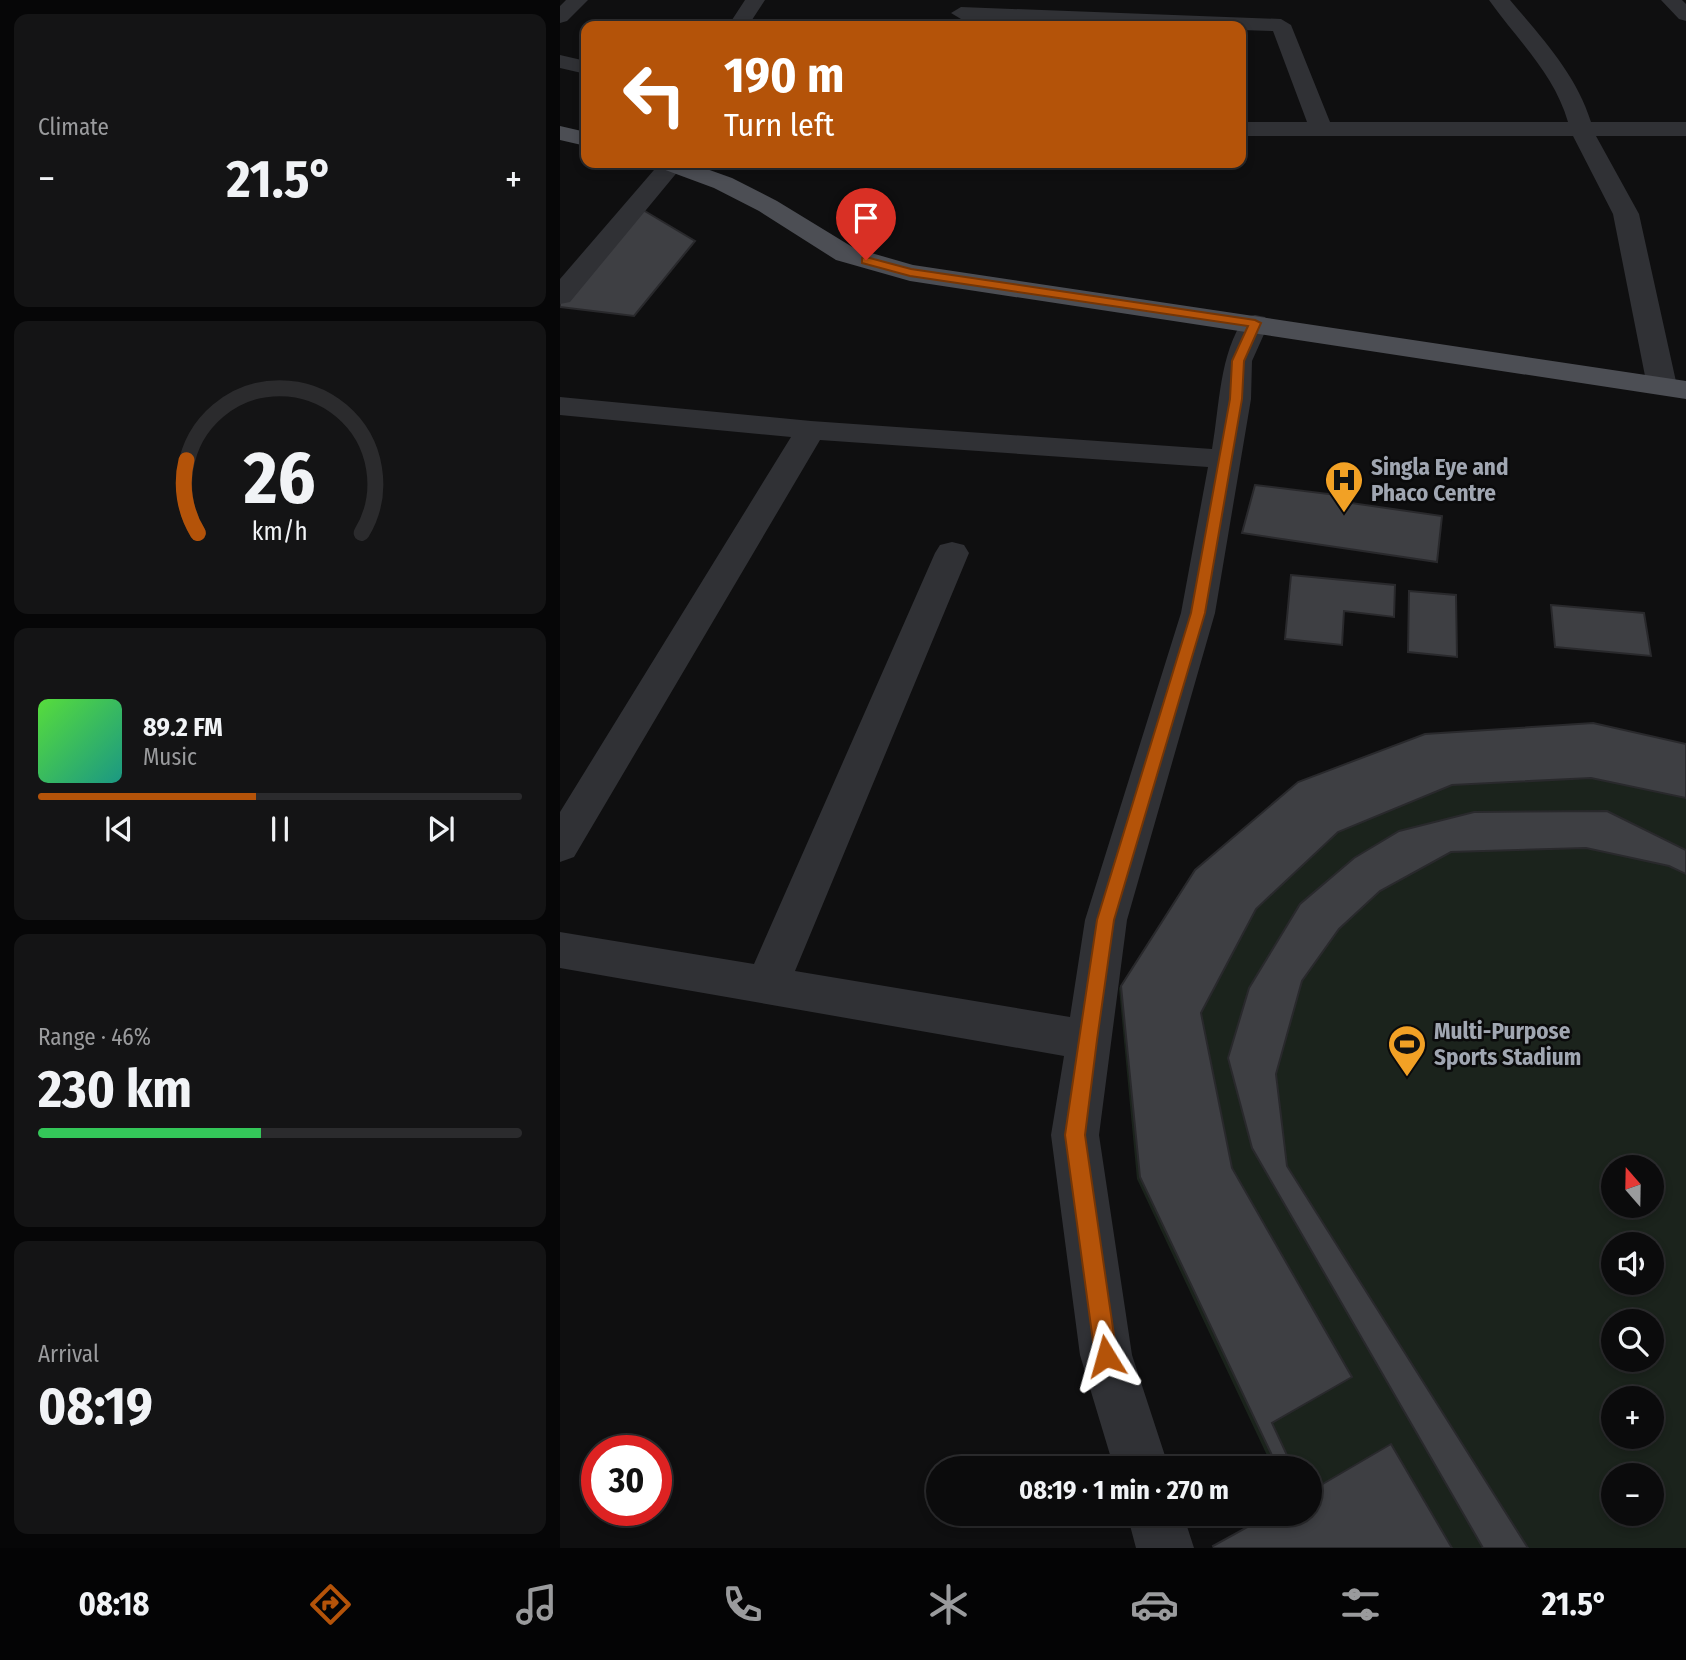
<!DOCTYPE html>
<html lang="en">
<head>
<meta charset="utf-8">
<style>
  body { margin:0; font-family:"Fira Sans Condensed",sans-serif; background:#141415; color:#f1f3f6; height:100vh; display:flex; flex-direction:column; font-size:26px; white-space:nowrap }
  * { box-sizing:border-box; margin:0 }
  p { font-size:23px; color:#9a9b9d }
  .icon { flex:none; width:38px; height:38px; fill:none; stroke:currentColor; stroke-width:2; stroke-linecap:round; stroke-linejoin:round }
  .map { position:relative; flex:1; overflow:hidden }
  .panel { display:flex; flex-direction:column; gap:14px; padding:14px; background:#060607; width:560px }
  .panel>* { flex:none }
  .guide { position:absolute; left:21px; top:21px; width:665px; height:147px; border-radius:14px; box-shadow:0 4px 10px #0003,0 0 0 2px #2b2b2d; background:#b45309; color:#fff; overflow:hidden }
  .needle { width:46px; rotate:340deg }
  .controls { position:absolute; left:1041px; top:1155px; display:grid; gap:14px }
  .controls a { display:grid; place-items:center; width:63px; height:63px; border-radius:50%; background:#0b0b0c; box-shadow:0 4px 10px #0003,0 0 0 2px #2b2b2d; font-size:35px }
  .speed { position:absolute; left:21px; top:1435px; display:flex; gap:14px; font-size:35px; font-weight:700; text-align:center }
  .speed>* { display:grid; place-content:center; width:91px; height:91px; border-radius:50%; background:#0b0b0c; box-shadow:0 4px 10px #0003,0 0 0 2px #2b2b2d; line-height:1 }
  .speed .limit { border:10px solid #d22; background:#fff; color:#111 }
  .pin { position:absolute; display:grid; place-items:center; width:60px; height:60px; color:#fff; margin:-72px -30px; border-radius:50% 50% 50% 0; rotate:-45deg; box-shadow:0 0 7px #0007 }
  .pin .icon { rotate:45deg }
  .me { position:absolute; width:77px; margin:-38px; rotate:352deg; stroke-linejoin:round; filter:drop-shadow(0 0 5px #0008) }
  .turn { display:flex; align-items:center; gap:24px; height:147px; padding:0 28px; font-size:32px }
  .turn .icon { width:91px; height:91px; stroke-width:2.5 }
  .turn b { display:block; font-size:49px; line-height:60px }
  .big { font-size:52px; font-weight:700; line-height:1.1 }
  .panel .tile { flex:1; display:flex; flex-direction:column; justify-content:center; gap:10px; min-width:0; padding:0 24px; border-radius:14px; background:#141415 }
  .panel .dial { align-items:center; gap:0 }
  .dial svg { height:182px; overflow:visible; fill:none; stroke:#2b2b2d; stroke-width:7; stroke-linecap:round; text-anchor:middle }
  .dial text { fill:#f1f3f6; stroke:none }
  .song { display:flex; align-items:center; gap:21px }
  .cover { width:84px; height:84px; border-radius:10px; background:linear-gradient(135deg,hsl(110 70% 55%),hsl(170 70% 35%)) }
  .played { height:7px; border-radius:4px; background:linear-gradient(90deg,#b45309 45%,#2b2b2d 45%) }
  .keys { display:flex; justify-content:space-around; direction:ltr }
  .heat { display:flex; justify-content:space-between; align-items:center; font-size:38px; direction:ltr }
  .charge { height:10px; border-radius:5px; background:linear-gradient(90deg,#34c759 46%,#2b2b2d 0) }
  .trip { position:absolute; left:366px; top:1456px; width:396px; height:70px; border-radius:35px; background:#0b0b0c; box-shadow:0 4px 10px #0003,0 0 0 2px #2b2b2d; font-weight:700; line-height:70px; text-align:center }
  .dock { display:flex; height:112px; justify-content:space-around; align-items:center; background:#040405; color:#9a9b9d }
  .dock .icon { width:49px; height:49px }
  .dock .selected { color:#b45309 }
  .dock b { font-size:32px; color:#f1f3f6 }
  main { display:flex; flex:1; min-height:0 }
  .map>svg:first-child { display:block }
  .green { fill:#1b231c; fill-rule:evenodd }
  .building { fill:#3e3f43; stroke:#29292c; stroke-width:2 }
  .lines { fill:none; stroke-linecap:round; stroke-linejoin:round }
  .minor { fill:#303135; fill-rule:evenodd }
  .major { fill:#4c4e54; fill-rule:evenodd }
  .route { fill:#b45309; stroke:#753606; stroke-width:2 }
  .labels { text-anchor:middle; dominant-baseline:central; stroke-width:5; stroke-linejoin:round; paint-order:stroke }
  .poi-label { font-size:23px; font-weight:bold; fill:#a0a6b1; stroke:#0a0a0b; text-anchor:start }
</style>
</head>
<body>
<main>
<section class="panel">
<div class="tile"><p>Climate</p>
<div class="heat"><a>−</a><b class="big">21.5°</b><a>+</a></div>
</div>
<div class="tile dial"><svg viewBox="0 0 100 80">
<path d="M14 69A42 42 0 1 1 86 69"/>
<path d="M14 69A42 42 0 0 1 9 37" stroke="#b45309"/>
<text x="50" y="56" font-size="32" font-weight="700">26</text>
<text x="50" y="72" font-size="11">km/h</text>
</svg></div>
<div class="tile">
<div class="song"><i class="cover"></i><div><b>89.2 FM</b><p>Music</p></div></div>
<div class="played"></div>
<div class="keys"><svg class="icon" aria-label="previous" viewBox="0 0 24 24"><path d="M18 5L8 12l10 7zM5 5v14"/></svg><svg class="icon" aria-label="pause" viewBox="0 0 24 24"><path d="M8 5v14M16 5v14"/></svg><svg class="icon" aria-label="next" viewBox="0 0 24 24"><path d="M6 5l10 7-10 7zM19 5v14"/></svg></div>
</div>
<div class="tile"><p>Range · 46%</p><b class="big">230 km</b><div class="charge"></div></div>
<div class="tile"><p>Arrival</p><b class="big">08:19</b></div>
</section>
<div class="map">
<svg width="1126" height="1548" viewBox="0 0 1126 1548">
  <rect width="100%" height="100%" fill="#0f0f10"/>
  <path class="green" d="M1033 723 1126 744V1548H653L711 1514H749V1468H713L577 1179 559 988 633 872 738 782 865 734ZM1054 1167H1092V1206H1054ZM1054 1244H1092V1283H1054ZM1054 1321H1092V1360H1054ZM1054 1398H1092V1437H1054ZM1054 1475H1092V1514H1054Z"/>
  <path class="building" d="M78 207 135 241 74 316 0 307V290Z
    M695 485 785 496 784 502 882 516 877 562 682 533Z
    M731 575 835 585 834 617 784 611 782 645 725 639Z
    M849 591 896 595 897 657 848 652Z
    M991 605 1084 613 1091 656 995 647Z
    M1033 723 1126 744V798L1031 778 892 785 778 832 696 909 641 1013 672 1168 792 1377 712 1423 733 1468H718L580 1177 561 986 635 870 738 782 865 734Z
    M1047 811 1126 850V874L1109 866 1026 848 891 852 820 891 779 929 742 981 716 1074 727 1166 968 1548H923L692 1148 668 1058 689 988 740 904 794 858 839 831 914 812Z
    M831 1444 892 1548H654L653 1546 711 1514H749V1492Z"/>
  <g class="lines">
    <path class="minor" d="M6 0H28L7 21 0 23V6Z
      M185 0H205L188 26H168Z
      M929 0H950C982 38 1016 74 1031 122H1126V136H1036L1079 214 1117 386 1112 392 1102 395 1092 392 1087 386 1053 214 1013 136H681V122H747L713 31 681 30V26L401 19 391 13 401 7 721 19 731 25 770 122H1008C994 73 958 41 929 0Z
      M1101 0H1122L1126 4V21L1119 19Z
      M0 55 26 61V74L0 68Z
      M100 163 124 164 10 302 0 304V279Z
      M695 315 705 317 709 323 692 361 691 399 655 613 567 920 539 1135 572 1355 609 1468H554L520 1355 491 1135 504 1056 0 968V932L194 964 375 553 380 545 392 542 404 545 409 553 235 971 510 1017 525 920 621 613 648 467 260 440 14 857 0 862V812L231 437 0 415V397L251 421 652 449C660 404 659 355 685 317Z
      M567 1514H623L634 1548H576Z"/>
    <path class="major" d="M0 126 26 132V146L0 140Z
      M96 163H130L172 178 217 201 294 248 353 265 1126 381V399L350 281 276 260 199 211 154 188 100 168Z"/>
  </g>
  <path class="route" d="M306 257 351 269 695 320 701 323 684 361 682 399 645 613 554 920 537 1040 525 1135 557 1356 554 1363 546 1366 539 1363 535 1356 505 1135 519 1040 537 920 631 613 670 399 672 361 688 326 350 276 302 263V258Z"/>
  <defs>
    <symbol id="hospital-pin" viewBox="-11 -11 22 30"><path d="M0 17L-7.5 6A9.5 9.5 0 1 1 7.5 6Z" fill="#f2a125" stroke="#0a0a0b"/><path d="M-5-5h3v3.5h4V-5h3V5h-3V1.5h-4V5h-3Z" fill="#111"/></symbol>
    <symbol id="stadium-pin" viewBox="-11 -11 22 30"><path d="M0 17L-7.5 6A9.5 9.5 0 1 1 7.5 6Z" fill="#f2a125" stroke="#0a0a0b"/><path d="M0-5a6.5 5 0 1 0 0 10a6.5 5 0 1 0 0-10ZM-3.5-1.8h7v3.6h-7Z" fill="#111"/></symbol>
  </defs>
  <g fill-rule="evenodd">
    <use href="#hospital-pin" x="762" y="458" width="44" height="60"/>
    <use href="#stadium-pin" x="825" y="1022" width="44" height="60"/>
  </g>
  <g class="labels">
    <g class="poi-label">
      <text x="811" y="467">Singla Eye and<tspan x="811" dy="26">Phaco Centre</tspan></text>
      <text x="874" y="1031">Multi-Purpose<tspan x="874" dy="26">Sports Stadium</tspan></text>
    </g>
  </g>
</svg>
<div class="controls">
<a><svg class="needle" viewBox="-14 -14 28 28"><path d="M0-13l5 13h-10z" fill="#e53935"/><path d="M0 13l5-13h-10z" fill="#9a9b9d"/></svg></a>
<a><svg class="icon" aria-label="sound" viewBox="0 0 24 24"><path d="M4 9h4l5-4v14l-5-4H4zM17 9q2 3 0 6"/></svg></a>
<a><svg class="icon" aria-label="search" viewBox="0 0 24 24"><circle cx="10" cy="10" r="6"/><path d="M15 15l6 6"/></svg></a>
<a>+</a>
<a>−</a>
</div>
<div class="speed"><div class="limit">30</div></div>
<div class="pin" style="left:306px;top:260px;background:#d93025"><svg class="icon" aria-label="arrive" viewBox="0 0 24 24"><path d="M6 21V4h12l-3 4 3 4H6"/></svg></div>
<svg class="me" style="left:546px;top:1356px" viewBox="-20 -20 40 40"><path d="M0-17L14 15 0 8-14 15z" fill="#b45309" stroke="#fff" stroke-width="4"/></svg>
<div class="trip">08:19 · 1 min · 270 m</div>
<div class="guide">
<div class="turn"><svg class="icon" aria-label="left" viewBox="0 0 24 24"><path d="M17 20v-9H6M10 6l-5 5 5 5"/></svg><div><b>190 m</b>Turn left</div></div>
</div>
</div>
</main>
<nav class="dock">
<b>08:18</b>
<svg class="icon selected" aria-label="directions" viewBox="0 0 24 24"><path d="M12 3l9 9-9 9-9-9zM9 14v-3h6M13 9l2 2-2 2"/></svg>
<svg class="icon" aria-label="music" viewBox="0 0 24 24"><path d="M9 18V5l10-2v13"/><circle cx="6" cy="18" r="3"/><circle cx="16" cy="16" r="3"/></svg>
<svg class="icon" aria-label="phone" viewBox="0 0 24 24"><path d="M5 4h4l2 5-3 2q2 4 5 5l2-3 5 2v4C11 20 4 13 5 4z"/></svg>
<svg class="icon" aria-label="climate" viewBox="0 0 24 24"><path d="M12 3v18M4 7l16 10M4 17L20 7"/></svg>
<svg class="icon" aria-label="car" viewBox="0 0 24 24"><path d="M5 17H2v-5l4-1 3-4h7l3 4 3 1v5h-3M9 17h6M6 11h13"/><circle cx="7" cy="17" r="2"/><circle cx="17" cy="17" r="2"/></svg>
<svg class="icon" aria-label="filters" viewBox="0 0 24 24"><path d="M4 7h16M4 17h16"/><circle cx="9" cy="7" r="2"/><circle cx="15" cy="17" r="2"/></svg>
<b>21.5°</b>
</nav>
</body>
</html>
